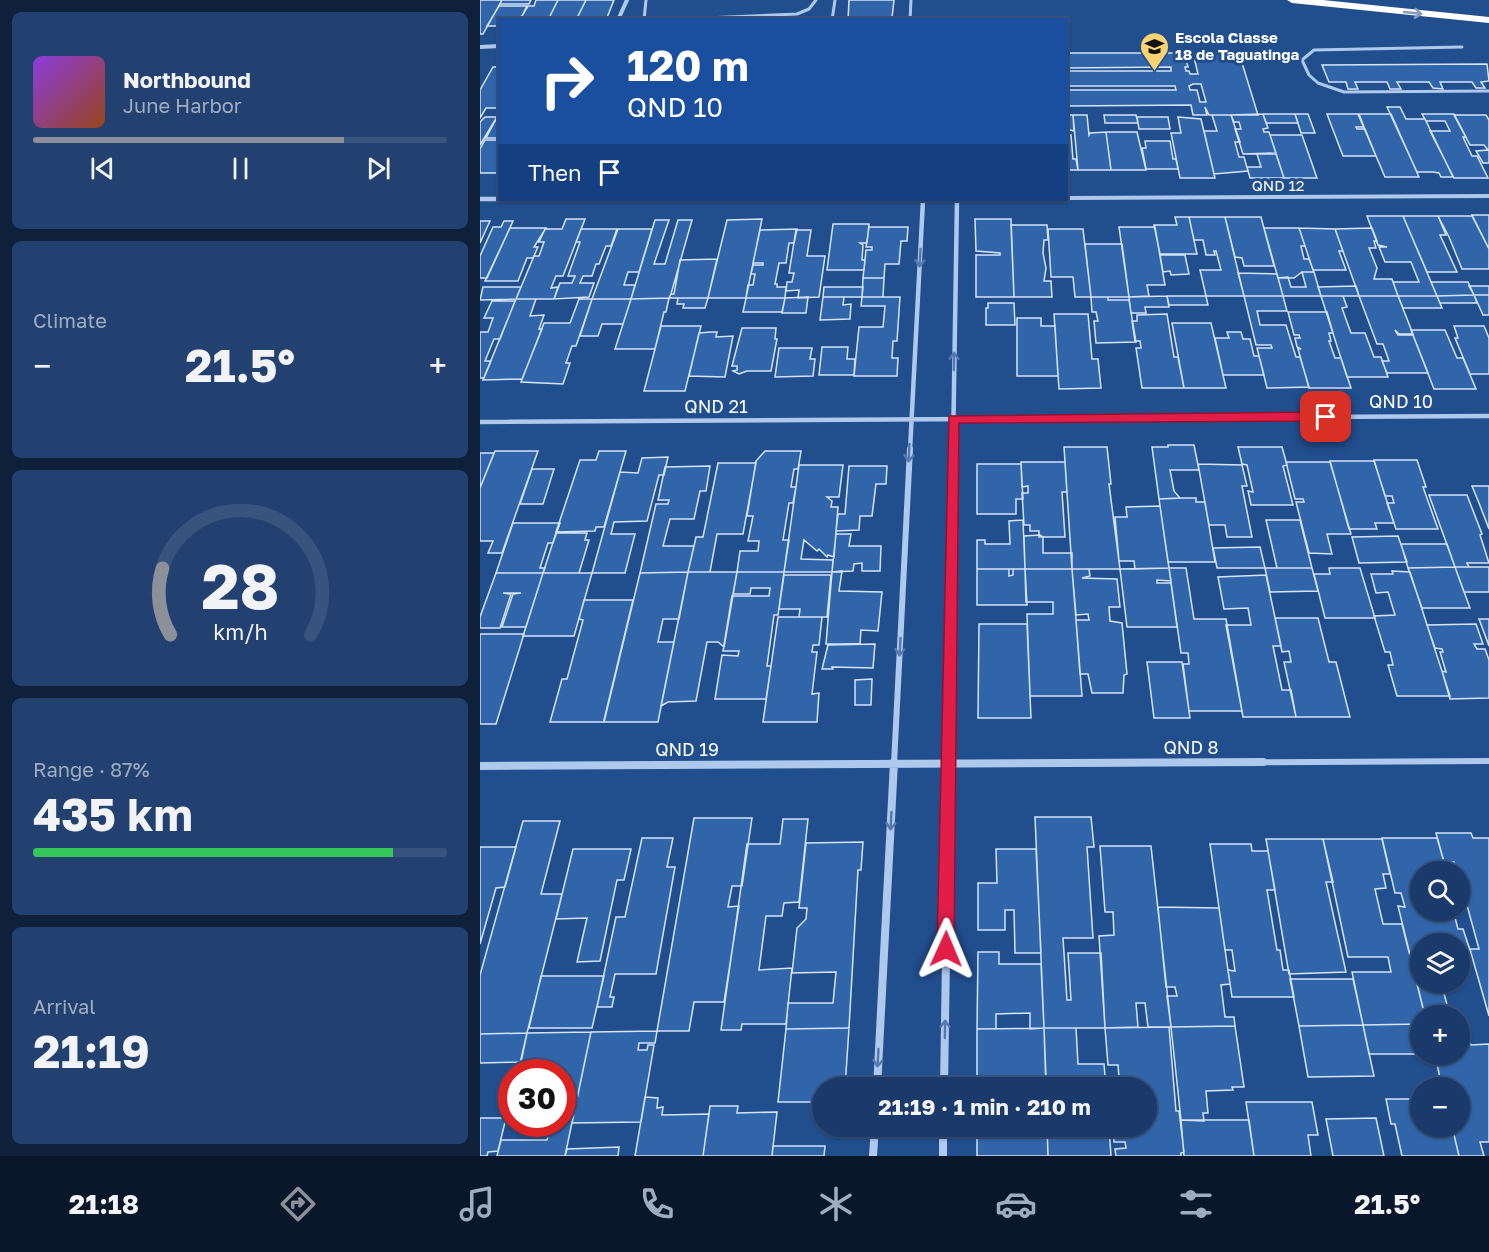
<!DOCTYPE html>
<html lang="en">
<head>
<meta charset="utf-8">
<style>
  body { margin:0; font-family:"Golos Text",sans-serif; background:#224170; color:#f1f3f6; height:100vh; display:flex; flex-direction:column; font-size:22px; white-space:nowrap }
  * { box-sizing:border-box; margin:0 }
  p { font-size:20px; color:#9fadc1 }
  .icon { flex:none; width:33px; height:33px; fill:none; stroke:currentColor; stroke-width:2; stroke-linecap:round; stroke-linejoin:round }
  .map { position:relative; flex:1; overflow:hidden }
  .side { display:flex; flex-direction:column; gap:12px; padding:12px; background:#0e203a; width:480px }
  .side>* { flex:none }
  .banner { position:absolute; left:18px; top:18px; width:570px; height:183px; border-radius:0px; box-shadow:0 2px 4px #0004,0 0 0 2px #37547e; background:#1a4fa0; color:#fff; overflow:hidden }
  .tools { position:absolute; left:930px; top:861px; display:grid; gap:12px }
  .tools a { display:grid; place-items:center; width:60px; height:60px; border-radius:50%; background:#193a6a; box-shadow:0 2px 4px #0004,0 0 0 2px #37547e; font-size:30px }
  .speed { position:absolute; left:18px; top:1059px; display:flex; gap:12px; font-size:30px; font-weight:700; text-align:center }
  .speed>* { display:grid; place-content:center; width:78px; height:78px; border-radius:50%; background:#193a6a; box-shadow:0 2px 4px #0004,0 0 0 2px #37547e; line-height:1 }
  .speed .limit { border:9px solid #d22; background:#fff; color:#111 }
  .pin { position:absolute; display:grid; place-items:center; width:51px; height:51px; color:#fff; margin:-26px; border-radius:12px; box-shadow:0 3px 9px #0006 }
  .me { position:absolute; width:66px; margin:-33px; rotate:1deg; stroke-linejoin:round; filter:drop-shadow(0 0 4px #0008) }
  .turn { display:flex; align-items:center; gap:21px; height:126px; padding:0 30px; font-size:27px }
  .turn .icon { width:78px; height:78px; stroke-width:2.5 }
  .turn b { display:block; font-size:42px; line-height:51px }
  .then { display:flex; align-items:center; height:57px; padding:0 30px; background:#0003; gap:12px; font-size:22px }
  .big { font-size:45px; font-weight:700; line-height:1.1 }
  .side .widget { flex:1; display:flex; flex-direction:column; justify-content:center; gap:9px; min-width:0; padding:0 21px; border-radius:9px; background:#224170 }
  .side .dial { align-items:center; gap:0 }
  .dial svg { height:156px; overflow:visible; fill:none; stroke:#37547e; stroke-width:7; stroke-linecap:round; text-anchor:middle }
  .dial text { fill:#f1f3f6; stroke:none }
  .song { display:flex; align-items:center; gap:18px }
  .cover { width:72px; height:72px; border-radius:9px; background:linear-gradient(135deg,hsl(270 70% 55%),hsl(20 70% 35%)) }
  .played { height:6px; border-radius:3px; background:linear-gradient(90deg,#8c9099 75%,#37547e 75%) }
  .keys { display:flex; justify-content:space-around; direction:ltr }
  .heat { display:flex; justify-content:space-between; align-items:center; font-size:33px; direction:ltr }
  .charge { height:9px; border-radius:4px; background:linear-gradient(90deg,#34c759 87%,#37547e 0) }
  .trip { position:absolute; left:332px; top:1077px; width:345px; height:60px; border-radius:30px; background:#193a6a; box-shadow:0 2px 4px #0004,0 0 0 2px #37547e; font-weight:700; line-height:60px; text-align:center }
  .tabs { display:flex; height:96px; justify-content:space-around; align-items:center; background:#0a172a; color:#9fadc1 }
  .tabs .icon { width:42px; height:42px }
  .tabs .active { color:#8c9099 }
  .tabs b { font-size:27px; color:#f1f3f6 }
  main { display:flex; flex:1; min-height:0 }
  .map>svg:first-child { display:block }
  .building { fill:#3165aa; stroke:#d4e4f9; stroke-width:1.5; fill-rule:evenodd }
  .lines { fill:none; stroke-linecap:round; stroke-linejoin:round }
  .lane { stroke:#afc9ec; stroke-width:3 }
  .street-far3 { stroke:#afc9ec; stroke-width:4 }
  .street-far2 { stroke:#afc9ec; stroke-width:4.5 }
  .street-far1 { stroke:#afc9ec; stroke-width:6 }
  .street { stroke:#afc9ec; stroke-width:8 }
  .highway { fill:#fff; fill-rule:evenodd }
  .oneway { stroke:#859ec0 }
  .oneway2 { stroke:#5379ae }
  .route { fill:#e11d48; stroke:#92132f; stroke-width:1.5 }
  .labels { text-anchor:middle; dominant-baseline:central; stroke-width:6; stroke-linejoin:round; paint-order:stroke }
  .far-poi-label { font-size:15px; font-weight:bold; fill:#fff; stroke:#214e8d; text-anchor:start }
  .far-street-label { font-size:15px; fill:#fff; stroke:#214e8d }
  .street-label { font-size:18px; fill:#fff; stroke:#214e8d }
</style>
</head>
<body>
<main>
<section class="side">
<div class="widget">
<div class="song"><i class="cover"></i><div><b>Northbound</b><p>June Harbor</p></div></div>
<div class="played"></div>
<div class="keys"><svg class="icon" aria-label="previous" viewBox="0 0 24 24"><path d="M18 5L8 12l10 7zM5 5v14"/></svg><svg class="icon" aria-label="pause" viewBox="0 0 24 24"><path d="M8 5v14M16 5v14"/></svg><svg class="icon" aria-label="next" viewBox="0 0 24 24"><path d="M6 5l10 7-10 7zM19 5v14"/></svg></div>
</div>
<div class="widget"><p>Climate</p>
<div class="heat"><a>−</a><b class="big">21.5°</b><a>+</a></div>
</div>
<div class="widget dial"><svg viewBox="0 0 100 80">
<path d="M14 69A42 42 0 1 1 86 69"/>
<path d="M14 69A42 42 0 0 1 10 35" stroke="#8c9099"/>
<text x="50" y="56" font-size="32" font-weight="700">28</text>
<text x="50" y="72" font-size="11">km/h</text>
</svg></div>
<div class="widget"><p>Range · 87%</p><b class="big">435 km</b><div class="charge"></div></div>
<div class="widget"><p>Arrival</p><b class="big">21:19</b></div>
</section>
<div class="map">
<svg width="1009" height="1156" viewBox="0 0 1009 1156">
  <rect width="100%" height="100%" fill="#214e8d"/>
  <path class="building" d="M0 0H22L3 34H0Z
    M22 0H51L49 4H20Z
    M56 0H78L68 20 40 19 48 6H54Z
    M78 0H106L96 20H68Z
    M134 0 126 20H96L106 0Z
    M369 0H414L412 18 368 20Z
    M19 6H47L40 20H20V26H7Z
    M586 53H704L708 67H705L706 71H709L710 74H718L713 53H759L778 115H729L725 107 727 115H713L711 105 586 106V90H696L695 86H586V71H691V67L586 68ZM713 84H721L726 102H720L717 90H710L709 86Z
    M1007 64 1009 81 1001 82 1005 88H996L992 82H960L963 89 953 88 949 82H917L921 89H910L907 82H875L878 89H868L866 82H849L842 65Z
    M13 67H20V104L17 108H6L0 118V90Z
    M907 107H920L926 119H945L973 177H961L959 173 953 172H937Z
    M783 114 788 128 783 129 784 132H789L796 153 763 154 755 129H761L759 122H754L751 115Z
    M783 114H815L818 123H786Z
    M815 114H828L835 133H821Z
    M847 114H879L884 127H876L877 129H885L896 156H863Z
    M878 114H911L939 177H905Z
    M942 114H974L986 137H983L992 156H997L1008 178H974L950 131H970L965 121H946Z
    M586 115H593L594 131 586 129Z
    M593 115H607L609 135 610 133 626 132 631 170H598Z
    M624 115H656L658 123H625Z
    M732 115H751L760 142H755L759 157H764L768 171 734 174 724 131H737Z
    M974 115H1006L1009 120V163H1003L996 151 1008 150 1004 145H990Z
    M5 117H17L0 145V122Z
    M657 117H688L690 129H659Z
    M698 117 721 119 735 178H700L691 133H701Z
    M15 121H20V138H6Z
    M626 132H657L666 170H631Z
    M586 135H591L593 159H596L598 170H586Z
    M790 135H822L837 178H804Z
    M5 140H20L18 173H0V149Z
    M665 141H690L693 159H696L698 169H666L662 148H666Z
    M777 154H796L804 178H770L767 167H781Z
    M992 215H1009V249Z
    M887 216H923L957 296H918L913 282H939L931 262H905L899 247H907L898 245Z
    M923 216H958L966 235H960L977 272H947Z
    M958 216H992L1009 249V269H982L969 237Z
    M695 217H709L717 254H680L674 225H697Z
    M709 217H745L764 296H726L720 270H741L736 251H734L735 255H726L723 240H714Z
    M781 217 794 266H764L762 258 755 257 745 217Z
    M86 219H105L83 276H76L71 288 78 287 74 299H36L54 256H59L64 242H59L65 229H82Z
    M282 219 266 298H228L247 220Z
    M495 219H531L534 297H496V255H520V253L496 251Z
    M175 220H189L174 264H185L198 220H212L191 294 189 298 151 299Z
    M0 221H10L0 243Z
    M24 221H33L7 278H0V256L13 227H21Z
    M353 224H389L387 243H380L383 245 382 260H385L384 270H347Z
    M531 225H567L568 240H564L563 253 566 268 564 281H571L572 297H534Z
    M389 227H428L427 241H421L419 264H405L404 278H383L386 250H392V247H386Z
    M639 227H675L685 285H667L669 296 649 297Z
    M30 228H66L54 247H58L53 258H47L38 281H5Z
    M784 228H819L825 246H821L824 259H829L834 272H822L814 278H798Z
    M819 228 855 229 863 251H859L866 270H833Z
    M892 228 897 241H894L896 248H889L897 268 894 279H912L918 296H879L855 229Z
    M101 229H137L131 246H126L119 264H116L112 276H103L100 283H114L109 297 74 299 80 283H92L95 276H88L100 242H96Z
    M138 229H172L159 272H148L144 285H155L151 299H112Z
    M317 229 314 243H309L306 263H299L295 284H297V287H306L305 298H266L268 285H273L275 274H271L273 265H283V263H273L280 230Z
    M568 229H603L611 297H595L593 277H571Z
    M316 230H331L327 256H345L339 297 318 298 319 290 306 291 307 282H312L314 273H309Z
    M605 244H642L649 297H611Z
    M680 255H705L709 274 691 275 690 271 683 272Z
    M237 259 228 298H189L191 294H194L200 260Z
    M822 272H834L841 296H803L798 278 808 277 811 287H826Z
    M758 273 797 274 803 296H764Z
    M383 278H404L403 297H382Z
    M951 282H988L994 295 957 296Z
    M876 286 879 296H841L838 287Z
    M989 286H1009V295H994Z
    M3 287H41L36 299 0 300Z
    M344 287H383L382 297H343Z
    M994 295H1009V315H1003Z
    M994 295 997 303H960L957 296Z
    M687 296 689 307H665L666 313H651L649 297Z
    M687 296H726L728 305H689Z
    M764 296H803L807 311H777L780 325H806L816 357H820L829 387 787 388 777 348H792L791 345H776Z
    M841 296H863L867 307 862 308 871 333H885L894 357H901L908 377H867Z
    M879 296H918L933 334H919L915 330 918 335H933L948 373H907L902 361H909L903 344H897Z
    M918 296H957L962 308H923Z
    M328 297 326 313H302L305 298Z
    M343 297H364L363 305 371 304 370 319 340 320Z
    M382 297H420L417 341H413L412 358H418L417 376H374L379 327H403L405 306H381Z
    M611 297H628V300H649L656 342 616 343 614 321H618L616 312H612Z
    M189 298 186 312H184L175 349H135L151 299Z
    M198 298H228L225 308H203L204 304H197Z
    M266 298H305L302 312H263Z
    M36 299H56L50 316 64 315 59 329H62L42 379 3 380Z
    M99 299H112L96 346H92L86 363H90L83 384 41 382 64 323H90Z
    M112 299H151L143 324H122L118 336H100Z
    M12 301H35L20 339H14L5 361H11L4 378H0V332H8L13 318H4Z
    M508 303H534L535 325H506V308H508Z
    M808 312H847L853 333H849L851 341H849L855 358H861L871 388H829L818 349H821L817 347 815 338H820L819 335H814Z
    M574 314H608L612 359H618L621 388 579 389Z
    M687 314 694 357H698L704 388H662L656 348H661L660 341H655L652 321H657V315Z
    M537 318H561V326H575L578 376H537Z
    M692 323H731L746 388H704Z
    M181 326H221L205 391H164Z
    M974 326H1004L1009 338V374H990L975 338H978Z
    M262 328H296L295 339H297L291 371H267L259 374 253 371 257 370V366H252Z
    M931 330H965L977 358H983L996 389H954Z
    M231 332H237L236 337 253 336 245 377 209 376 219 333Z
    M747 332H761L763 339H770L774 356H779L784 375H743L735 338H749Z
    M342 347H368L367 359H375L374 375H339Z
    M299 348H332L330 359H335L333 376 295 377Z
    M688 445H714L719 470H690L694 491 700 498 679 499 672 447H688Z
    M584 447H627L631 484H629L640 569H592Z
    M758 447H802L807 465 803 466 813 505H771L768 491 773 492 767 465 762 464Z
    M15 451H58L22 553H8L13 541H0V488Z
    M119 451H146L124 527H116L115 531 76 532 100 460H116Z
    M285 451H321L318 469H314L311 487H316L313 503H309L303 540H309L304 572H257L260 551H278L279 541H268L273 516H267L276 461Z
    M0 453H14L0 488Z
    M188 457 184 475H179L167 521 134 522 131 534H155L145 573H112L140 472 158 473 162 458Z
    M894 460H937L946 487H943L958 529H916L907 503H914L912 496H905Z
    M850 461H894L914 523H895L897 529H869Z
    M541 462H585L587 492H582L585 537H559V531H550V525H544L542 493H548V486L542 487Z
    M806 462H850L871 534H847L852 554 829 553 816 502H824L823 499H815Z
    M238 463H276L263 534H237L230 572H208L216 537H223Z
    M497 464H541L543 499H536V514H497Z
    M718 464 762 465 767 486H762L772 537H747L745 525H729Z
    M319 465H363L359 497H347L352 501 351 507H358L354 557 348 555 347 557 339 549 337 551 324 540 321 559 353 560 352 572H304Z
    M230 466 226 491H220L214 519H190L183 546H214L208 572 160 573 176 504H188L189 500H178L185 467Z
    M369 466H407L406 484H396L392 516H380L379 530 356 531 358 514H365Z
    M52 469H74L63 504H40Z
    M992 486H1009V529L999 503Z
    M949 495H987L1002 534 1000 535 1009 563H987L989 567H975Z
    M703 498H716V502H725L735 562H688L679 499Z
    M680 506 689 568 655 569 654 561H639L635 517H647L646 507Z
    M543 520 545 569H497V540H505V544H530L529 521Z
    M786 520H820L832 568H797Z
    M33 523H80L73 543H68L60 568H65L63 573H16Z
    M76 533H107L105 540H109L99 573H63Z
    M356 534H371L369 546H401L400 571H382V563L374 564 373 571 352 572Z
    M560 535 563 537V553H592V569H545L544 536Z
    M918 536 927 562 879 563 872 537Z
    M921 544H967L975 567 928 568Z
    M780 547 785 568H737L733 548Z
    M975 567 990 608H942L928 568Z
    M975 567H1009V592H984Z
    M689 568 691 581 677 580V583H691L697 627H647L640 569Z
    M689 568H706L714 619H746L762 711H709L703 664H709L708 653H701Z
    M785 568H832L838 591 790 592Z
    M849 568H880L895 618H845L834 574H850Z
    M497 569H529V576L533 575V569H545L547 605H497Z
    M545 569H592L602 696H550L547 614H573V602H546Z
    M592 569H609L610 576 602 578 637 579 640 607H629L630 621 642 623 647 674 644 675 643 693H612L608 674H600L596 620H609L608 614 596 615Z
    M362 571 359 591 402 592 398 631 381 630 380 644H346L352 572Z
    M912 571 930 572 970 696H917L908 665H913L910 652H905L894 616 915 615 908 592 896 593 891 574H913Z
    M208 572 199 619H183L178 642H194L178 722H124L160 573Z
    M208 572H257L244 647 238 642H227L216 701 188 702 181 706Z
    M257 572H304L298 615H294L287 666H291L286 699H235L242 655 258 656 259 651H243L252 596H289L290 588H271L270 594H253Z
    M16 573H63L46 627H22L33 594 41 593H23L31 594 20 628H0V617Z
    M63 573H112L94 636H43Z
    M304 575H351L347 617H319L320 609H299Z
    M786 575 801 646H793L802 690H811L816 717H763L746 625H771L768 608 744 609 738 577Z
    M104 600H153L124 720V722H70L82 679H87L103 620 99 619Z
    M298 617H342L339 645H333L332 652H337L332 694 339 693 337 722H283Z
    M795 618H838L849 662H856L870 717H816L804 662H811L809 651 802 652Z
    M999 619H1009V646Z
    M499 624H547L551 718H498Z
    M996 624 1003 644H994L997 649H1005L1009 660V698L970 699 962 671 966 672 960 652H963L962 649 955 648 947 625Z
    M44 634 16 724H0V634Z
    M395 644 393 668 352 667 353 669H342L348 645Z
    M667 662H702L710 718H674Z
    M392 679 391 705H375V680Z
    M555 817H611L614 847H607L613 938H583L584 953 587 1000H591L588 953H621L625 1028H564Z
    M214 818H272L262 886H252L248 907 259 906 244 1002H214L209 1031H177Z
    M303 819H328L319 902 304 903 302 916H286L279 970 312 968 306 1024H262L261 1030H241L267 844H300Z
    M43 821H80L61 894H82L47 1033 0 1034V975Z
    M956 833H991L993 838H1009V1016L991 953 990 949H999L980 880V872H977L974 862H964Z
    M162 838H193L187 867H195L176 974H135L130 997H134L132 1007H117L136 917H145Z
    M902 838H957L967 872H940V910H973L978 929H983L991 953H980V944H940V982H961L970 1016H945L918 906 925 907 921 893H915Z
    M786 839H843L853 882H846L866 972 809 974Z
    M843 839H902L910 874H903L906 888 895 889 903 924H922L945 1016H940V1024L883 1025 872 972H911L908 957H868Z
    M383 842 381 870H378L369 1028 306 1029 308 1003H353L356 972 312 973 317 928 326 919 327 908H319L326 843Z
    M730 844H771L772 851H788L795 890H787L797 950H800L803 970H809L814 997H752L748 970 755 971 752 950H745Z
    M620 846H671L691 1027H668L665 1003H656L658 1027 625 1028 619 936 634 935 633 912H625Z
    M0 847H36L25 887 16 888 0 944Z
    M93 849H151L144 880H137L120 961 97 962 107 918 76 919Z
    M516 849H556L561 953H535L534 910H525V930H498V883H517Z
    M678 907 739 908 750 984 741 985 745 1017H754L755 1026 691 1027 687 996H697L695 987H686Z
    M498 952H519V964H561L564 1028 550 1029V1013L516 1014V1029H497Z
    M61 976H124L112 1028H49Z
    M810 979H873L883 1025 819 1026Z
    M940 1024V1054H889L883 1025Z
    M980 1024H985L991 1045 1009 1044V1142H1000L1004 1156H979L972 1126H980V1088H962L955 1054H980Z
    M883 1025 894 1076 828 1077 819 1026Z
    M755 1026 764 1087H752L753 1090 726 1091 728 1113H723L724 1121 701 1120 691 1027Z
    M689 1027 696 1111H699L704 1152 701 1153V1156H636L635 1149 646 1148 645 1142H634L633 1126H666V1088H630L629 1077 639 1078 638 1065H628L625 1028Z
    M369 1028 365 1088H342V1102H298L306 1029Z
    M564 1028 566 1079 497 1078V1029Z
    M564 1028H596L598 1064H624L626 1088H566Z
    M177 1031 175 1043H159L158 1050H167L168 1045H174L161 1122 92 1123 111 1032Z
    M111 1032 85 1156H17L21 1140H67L71 1124H82V1072H38L47 1033Z
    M47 1033 41 1062 0 1063V1034Z
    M165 1097 178 1098 177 1108 183 1107 182 1115 229 1114 223 1156H155Z
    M906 1099H940V1126H972L979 1156H922L915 1124H911Z
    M766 1102H832L838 1135H828L831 1156H774Z
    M230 1106H258L257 1113 297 1112 292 1156H223Z
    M0 1118H26L18 1151 8 1152 7 1156H0Z
    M896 1118 904 1156H853L846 1119Z
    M701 1120H769L774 1156H704Z
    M497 1126H567L568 1156H497Z
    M567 1126H629L631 1156H568Z
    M293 1146H345L344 1156H292Z
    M139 1147 138 1156H85L87 1149Z"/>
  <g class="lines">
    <path class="lane" d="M164 20 166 0
      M177 20 317 14 329 9 336 0
      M352 20 355 0
      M430 20 431 0
      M982 47 834 50 822 60 829 75 838 83 864 92 1009 91"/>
    <path class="street-far3" d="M138 20 147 0
      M0 47 20 46
      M586 198 1009 196
      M0 199H20"/>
    <path class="street-far2" d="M0 199H20
      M0 422 1009 416
      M430 450 443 200
      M473 450 477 200"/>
    <path class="street-far1" d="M414 764 430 449
      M469 764 473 449
      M480 764 1009 761"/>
    <path class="street" d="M0 766 783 762
      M397 1088 414 762
      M464 1088 469 762
      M463 1126V1156
      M393 1156 395 1126"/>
    <path class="highway" d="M807 0H843L1009 17V23L812 3Z"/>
  </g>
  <defs><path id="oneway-shaft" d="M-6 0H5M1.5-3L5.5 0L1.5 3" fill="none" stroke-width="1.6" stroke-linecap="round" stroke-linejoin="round" transform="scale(1.5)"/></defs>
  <use class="oneway" href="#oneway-shaft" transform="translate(933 13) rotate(6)"/>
  <g class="oneway2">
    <use href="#oneway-shaft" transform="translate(440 258) rotate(93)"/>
    <use href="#oneway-shaft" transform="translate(474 361) rotate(-89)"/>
    <use href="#oneway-shaft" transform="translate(429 453) rotate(93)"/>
    <use href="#oneway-shaft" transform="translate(420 647) rotate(93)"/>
    <use href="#oneway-shaft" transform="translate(411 821) rotate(93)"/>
    <use href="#oneway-shaft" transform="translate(465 1029) rotate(-89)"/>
    <use href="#oneway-shaft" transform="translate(398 1058) rotate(93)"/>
  </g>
  <path class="route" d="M846 412 852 417 846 421 479 423 474 949 472 955 466 957 460 955 457 949 469 416Z"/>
  <defs>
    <symbol id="school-pin" viewBox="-11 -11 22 30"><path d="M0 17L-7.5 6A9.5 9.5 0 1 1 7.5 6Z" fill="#f8d370" stroke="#214e8d"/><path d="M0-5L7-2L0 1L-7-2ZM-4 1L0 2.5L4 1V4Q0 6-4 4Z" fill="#111"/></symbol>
  </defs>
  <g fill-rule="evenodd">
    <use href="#school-pin" x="658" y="30" width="33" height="45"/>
  </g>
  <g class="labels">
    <g class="far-poi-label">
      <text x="695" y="37">Escola Classe<tspan x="695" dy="17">18 de Taguatinga</tspan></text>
    </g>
    <g class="far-street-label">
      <text x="798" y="185">QND 12</text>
    </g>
    <g class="street-label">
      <text x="921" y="401">QND 10</text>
      <text x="236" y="406">QND 21</text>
      <text x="711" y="747">QND 8</text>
      <text x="207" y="749">QND 19</text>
    </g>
  </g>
</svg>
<div class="tools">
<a><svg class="icon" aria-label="search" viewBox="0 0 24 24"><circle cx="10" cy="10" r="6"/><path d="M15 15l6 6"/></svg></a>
<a><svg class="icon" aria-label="layers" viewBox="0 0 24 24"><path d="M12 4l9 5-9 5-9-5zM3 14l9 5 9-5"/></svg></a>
<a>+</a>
<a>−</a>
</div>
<div class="speed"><div class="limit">30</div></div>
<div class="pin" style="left:846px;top:417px;background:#d93025"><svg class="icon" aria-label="arrive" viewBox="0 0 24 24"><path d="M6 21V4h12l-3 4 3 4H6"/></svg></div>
<svg class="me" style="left:466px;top:949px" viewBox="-20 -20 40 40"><path d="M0-17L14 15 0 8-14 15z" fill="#e11d48" stroke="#fff" stroke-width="4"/></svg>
<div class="trip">21:19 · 1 min · 210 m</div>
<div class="banner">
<div class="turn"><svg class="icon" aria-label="right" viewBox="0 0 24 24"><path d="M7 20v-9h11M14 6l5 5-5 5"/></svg><div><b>120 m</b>QND 10</div></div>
<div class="then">Then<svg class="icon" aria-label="arrive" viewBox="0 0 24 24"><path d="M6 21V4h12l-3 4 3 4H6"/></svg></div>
</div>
</div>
</main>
<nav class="tabs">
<b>21:18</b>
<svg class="icon active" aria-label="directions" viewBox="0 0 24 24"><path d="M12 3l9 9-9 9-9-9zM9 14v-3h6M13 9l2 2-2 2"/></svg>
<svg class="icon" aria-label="music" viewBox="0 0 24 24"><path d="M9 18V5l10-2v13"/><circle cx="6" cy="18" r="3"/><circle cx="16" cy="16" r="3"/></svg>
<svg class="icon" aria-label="phone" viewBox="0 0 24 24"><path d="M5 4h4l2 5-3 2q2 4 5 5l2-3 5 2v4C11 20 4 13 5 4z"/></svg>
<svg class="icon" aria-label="climate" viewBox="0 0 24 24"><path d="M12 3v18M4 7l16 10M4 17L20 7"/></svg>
<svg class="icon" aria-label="car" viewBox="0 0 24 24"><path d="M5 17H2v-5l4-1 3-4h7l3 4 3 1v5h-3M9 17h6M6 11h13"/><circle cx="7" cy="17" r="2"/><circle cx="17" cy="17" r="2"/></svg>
<svg class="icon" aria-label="filters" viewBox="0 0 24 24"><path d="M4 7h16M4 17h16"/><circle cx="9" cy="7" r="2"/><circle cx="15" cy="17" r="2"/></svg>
<b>21.5°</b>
</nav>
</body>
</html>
